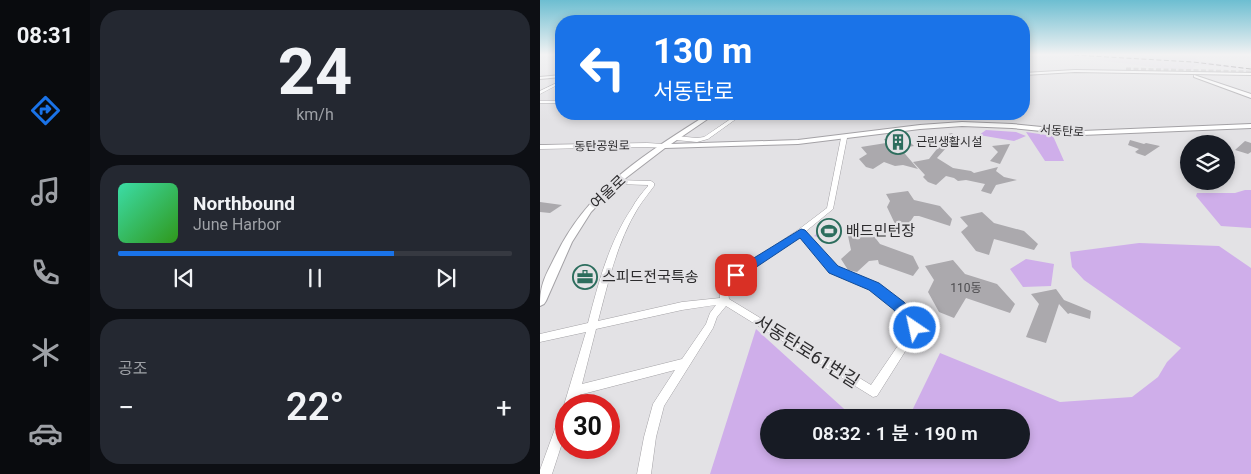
<!DOCTYPE html>
<html lang="ko">
<head>
<meta charset="utf-8">
<style>
  body { margin:0; font-family:Roboto,"Noto Sans KR",sans-serif; background:#242831; color:#f1f3f6; height:100vh; display:flex; flex-direction:column; font-size:19px; white-space:nowrap }
  * { box-sizing:border-box; margin:0 }
  p { font-size:16px; color:#9ea1a6 }
  .icon { flex:none; width:28px; height:28px; fill:none; stroke:currentColor; stroke-width:2; stroke-linecap:round; stroke-linejoin:round }
  .map { position:relative; flex:1; overflow:hidden }
  .panel { display:flex; flex-direction:column; gap:10px; padding:10px; background:#0d0f14; width:450px }
  .panel>* { flex:none }
  .banner { position:absolute; left:15px; top:15px; width:475px; height:105px; border-radius:20px; box-shadow:0 2px 8px #0003; background:#1a73e8; color:#fff; overflow:hidden }
  .buttons { position:absolute; left:640px; top:135px; display:grid; gap:10px }
  .buttons a { display:grid; place-items:center; width:55px; height:55px; border-radius:50%; background:#171b24; box-shadow:0 2px 8px #0003; font-size:25px }
  .speed { position:absolute; left:15px; top:394px; display:flex; gap:10px; font-size:25px; font-weight:700; text-align:center }
  .speed>* { display:grid; place-content:center; width:65px; height:65px; border-radius:50%; background:#171b24; box-shadow:0 2px 8px #0003; line-height:1 }
  .speed .limit { border:8px solid #d22; background:#fff; color:#111 }
  .pin { position:absolute; display:grid; place-items:center; width:42px; height:42px; color:#fff; margin:-21px; border-radius:10px; box-shadow:0 2px 8px #0006 }
  .me { position:absolute; width:55px; margin:-28px; rotate:326deg; stroke-linejoin:round; filter:drop-shadow(0 0 4px #0008) }
  .turn { display:flex; align-items:center; gap:18px; height:105px; padding:0 15px; font-size:22px }
  .turn .icon { width:65px; height:65px; stroke-width:2.5 }
  .turn b { display:block; font-size:35px; line-height:42px }
  .big { font-size:38px; font-weight:600; line-height:1.1 }
  .panel .tile { flex:1; display:flex; flex-direction:column; justify-content:center; gap:8px; min-width:0; padding:0 18px; border-radius:20px; background:#242831 }
  .panel .dial { align-items:center; gap:0 }
  .dial b { font-size:65px; line-height:1 }
  .song { display:flex; align-items:center; gap:15px }
  .cover { width:60px; height:60px; border-radius:8px; background:linear-gradient(135deg,hsl(160 70% 55%),hsl(110 70% 35%)) }
  .played { height:5px; border-radius:2px; background:linear-gradient(90deg,#1a73e8 70%,#363941 70%) }
  .keys { display:flex; justify-content:space-around; direction:ltr }
  .heat { display:flex; justify-content:space-between; align-items:center; font-size:28px; direction:ltr }
  .trip { position:absolute; left:220px; top:409px; width:270px; height:50px; border-radius:25px; background:#171b24; box-shadow:0 2px 8px #0003; font-weight:600; line-height:50px; text-align:center }
  main { display:flex; flex:1; min-height:0 }
  .menu { display:flex; flex-direction:column; width:90px; justify-content:space-around; align-items:center; background:#090b0e; color:#9ea1a6 }
  .menu .icon { width:35px; height:35px }
  .menu .selected { color:#1a73e8 }
  .menu b { font-size:22px; color:#f1f3f6 }
  .map>svg:first-child { display:block }
  .built { fill:#ded8e2 }
  .green { fill:#cfaeea }
  .building { fill:#aba9ad }
  .lines { fill:none; stroke-linecap:round; stroke-linejoin:round }
  .tertiary-tunnel { stroke:#bfbec0; stroke-width:5; stroke-dasharray:5 2.5; stroke-linecap:butt }
  .minor-casing { stroke:#a4a2a6; stroke-width:1 }
  .tertiary-casing { stroke:#a4a2a6; stroke-width:2 }
  .minor { fill:#fff; fill-rule:evenodd }
  .tertiary { fill:#fff; fill-rule:evenodd }
  .rail { stroke:#626164; stroke-width:1; stroke-dasharray:5 2.5; stroke-linecap:butt }
  .route { fill:#1a73e8; stroke:#114b97 }
  .labels { text-anchor:middle; dominant-baseline:central; stroke-width:4.5; stroke-linejoin:round; paint-order:stroke }
  .far-street-label { font-size:12px; fill:#2d2c2e; stroke:#e3e2e5 }
  .far-poi-label { font-size:12px; fill:#2d2c2e; stroke:#e3e2e5; text-anchor:start }
  .number-label { font-size:12px; fill:#4c4b4e }
  .street-label { font-size:15px; fill:#2d2c2e; stroke:#e3e2e5 }
  .poi-label { font-size:15px; fill:#2d2c2e; stroke:#e3e2e5; text-anchor:start }
  .near-street-label { font-size:18px; fill:#2d2c2e; stroke:#e3e2e5 }
</style>
</head>
<body>
<main>
<nav class="menu">
<b>08:31</b>
<svg class="icon selected" aria-label="directions" viewBox="0 0 24 24"><path d="M12 3l9 9-9 9-9-9zM9 14v-3h6M13 9l2 2-2 2"/></svg>
<svg class="icon" aria-label="music" viewBox="0 0 24 24"><path d="M9 18V5l10-2v13"/><circle cx="6" cy="18" r="3"/><circle cx="16" cy="16" r="3"/></svg>
<svg class="icon" aria-label="phone" viewBox="0 0 24 24"><path d="M5 4h4l2 5-3 2q2 4 5 5l2-3 5 2v4C11 20 4 13 5 4z"/></svg>
<svg class="icon" aria-label="climate" viewBox="0 0 24 24"><path d="M12 3v18M4 7l16 10M4 17L20 7"/></svg>
<svg class="icon" aria-label="car" viewBox="0 0 24 24"><path d="M5 17H2v-5l4-1 3-4h7l3 4 3 1v5h-3M9 17h6M6 11h13"/><circle cx="7" cy="17" r="2"/><circle cx="17" cy="17" r="2"/></svg>
</nav>
<section class="panel">
<div class="tile dial"><b>24</b><p>km/h</p></div>
<div class="tile">
<div class="song"><i class="cover"></i><div><b>Northbound</b><p>June Harbor</p></div></div>
<div class="played"></div>
<div class="keys"><svg class="icon" aria-label="previous" viewBox="0 0 24 24"><path d="M18 5L8 12l10 7zM5 5v14"/></svg><svg class="icon" aria-label="pause" viewBox="0 0 24 24"><path d="M8 5v14M16 5v14"/></svg><svg class="icon" aria-label="next" viewBox="0 0 24 24"><path d="M6 5l10 7-10 7zM19 5v14"/></svg></div>
</div>
<div class="tile"><p>공조</p>
<div class="heat"><a>−</a><b class="big">22°</b><a>+</a></div>
</div>
</section>
<div class="map">
<svg width="711" height="474" viewBox="0 0 711 474">
  <rect width="100%" height="100%" fill="#e3e2e5"/>
  <path class="built" d="M518 55H657L656 59 660 61 711 69 658 65 653 67 652 70 628 69Z"/>
  <path class="green" d="M446 130 476 132 486 136 474 141 439 135Z
    M486 132 513 136 524 161H505Z
    M705 190H711V228L681 226 656 196 657 193H695Z
    M290 223 302 227 288 240 274 236Z
    M599 243 679 246 711 268V474H170L216 329 313 417 229 418V450H349L352 453 354 450H481V418L369 417 400 353 520 402 592 397 618 377 627 362 641 348 544 280 532 267 530 252Z
    M486 259 514 264 511 286 483 287 470 269Z"/>
  <path class="building" d="M412 133 416 137 397 158 413 168 431 171 434 173 458 167 456 171 464 177 477 180 456 185 451 194 441 191 445 184 426 180 418 181 414 178 406 176 396 185 388 182 383 177 385 175 373 162 389 159 404 140 400 136Z
    M365 137 374 146 360 148 378 169 363 165 355 166 344 162 333 169 326 167 319 159 327 154 321 147 346 143 344 139Z
    M590 140 604 144 606 143 620 146 605 156 596 153H597L595 152 599 149 588 145Z
    M705 141 711 143V152L708 154 695 150Z
    M470 144 460 164 450 161 458 152 452 146Z
    M368 191 374 200 400 206 412 219 410 226 379 216H374L366 228 356 226 347 207 350 201 346 194Z
    M0 202 22 205 10 213 0 212Z
    M442 212 454 223 484 231 498 244 494 250 454 239 449 255 436 251 421 232 428 226 420 217Z
    M330 231 340 244 373 256 379 268 373 276 339 264 338 260 329 261 317 272 308 270 301 259 311 250 308 236Z
    M413 260 425 274 457 284 475 304 470 313 426 298 414 318 399 312 388 292 394 280 385 266Z
    M516 289 524 300 551 311 550 319 530 313 528 314 519 304 506 343 486 337 499 304 491 294Z"/>
  <g class="lines">
    <path class="tertiary-tunnel" d="M586 70 711 73"/>
    <defs>
      <path id="minor" d="M21 81V83L0 94V91Z
        M0 101H21V103H0Z
        M198 114H203L168 139 157 142 136 140 133 138 136 136 157 138 164 137Z
        M304 136 307 138 293 209 265 232 297 267 337 284 362 304 378 325 380 328 378 331 337 396 333 397 186 306 177 317 173 328 124 406 116 437 111 474H97L104 437 113 404 135 370 39 395 36 405H26V409L24 405 46 332 0 342V334L48 323C58 284 69 242 92 208 96 200 102 193 108 186V185L76 184 73 182 76 180 111 181 114 183V186C109 193 103 200 98 208 77 242 68 283 58 321L142 302 180 298V292L193 273 258 230 287 208 301 138ZM260 236 291 271 331 288 356 308 370 328 331 385 189 299 188 292 199 277ZM176 305 170 313 166 324 142 359 42 384 56 329 142 310Z
        M107 143 124 144 127 146 124 148 107 147 0 149V145Z
        M26 409V431L12 474H0V470L20 415 22 411Z"/>
      <path id="tertiary" d="M535 70 711 73V75L535 72 484 75V73Z
        M21 75V77L0 79V77Z
        M654 75 711 94V98L654 77Z
        M168 114H175L131 144 258 140 380 125 422 122 472 124 542 131 711 124V128L542 135 472 128 422 126 380 129 258 144 125 148 78 184 51 212 32 242 6 301 4 304 0 306C0 283 6 275 16 255 50 186 106 154 168 114Z"/>
    </defs>
    <use href="#minor" class="minor-casing"/>
    <use href="#tertiary" class="tertiary-casing"/>
    <use href="#minor" class="minor"/>
    <use href="#tertiary" class="tertiary"/>
    <path class="rail" d="M534 55 653 62 711 69"/>
  </g>
  <linearGradient id="sky" x2="0" y2="1"><stop stop-color="#6dbed1"/><stop offset="0.45" stop-color="#f2f2f3"/><stop offset="1" stop-color="#f2f2f3" stop-opacity="0"/></linearGradient>
  <rect width="711" height="121" fill="url(#sky)"/>
  <path class="route" d="M261 229 265 230 298 266 339 283 364 302 378 320 382 328 380 332 375 334 369 332 354 310 329 290 289 273 260 238 200 278H191L189 275 191 272Z"/>
  <defs>
    <symbol id="building-ring" viewBox="-11 -11 22 22"><circle r="9.5" fill="#e3e2e5" stroke="#2c6d5d" stroke-width="1.5"/><path d="M-4-6H4V6H1V3H-1V6H-4ZM-2.5-4.3h1.7v1.8h-1.7ZM.8-4.3h1.7v1.8H.8ZM-2.5-1h1.7V.8h-1.7ZM.8-1h1.7V.8H.8Z" fill="#2c6d5d"/></symbol>
    <symbol id="stadium-ring" viewBox="-11 -11 22 22"><circle r="9.5" fill="#e3e2e5" stroke="#2c6d5d" stroke-width="1.5"/><path d="M0-5a6.5 5 0 1 0 0 10a6.5 5 0 1 0 0-10ZM-3.5-1.8h7v3.6h-7Z" fill="#2c6d5d"/></symbol>
    <symbol id="office-ring" viewBox="-11 -11 22 22"><circle r="9.5" fill="#e3e2e5" stroke="#2c6d5d" stroke-width="1.5"/><path d="M-6-3h4V-5.5h4V-3h4V5H-6ZM-1-4.5V-3h2v-1.5ZM-6 0V1H6V0Z" fill="#2c6d5d"/></symbol>
  </defs>
  <g fill-rule="evenodd">
    <use href="#building-ring" x="344" y="128" width="28" height="28"/>
    <use href="#stadium-ring" x="275" y="217" width="28" height="28"/>
    <use href="#office-ring" x="31" y="263" width="28" height="28"/>
  </g>
  <g class="labels">
    <g class="far-street-label">
      <text transform="translate(522 131) rotate(4)">서동탄로</text>
      <text transform="translate(62 146) rotate(-1)">동탄공원로</text>
    </g>
    <g class="far-poi-label">
      <text x="376" y="142">근린생활시설</text>
    </g>
    <g class="number-label">
      <text x="426" y="288">110동</text>
    </g>
    <g class="street-label">
      <text transform="translate(68 192) rotate(-43)">여울로</text>
    </g>
    <g class="poi-label">
      <text x="306" y="231">배드민턴장</text>
      <text x="62" y="277">스피드전국특송</text>
    </g>
    <g class="near-street-label">
      <text transform="translate(267 351) rotate(32)">서동탄로61번길</text>
    </g>
  </g>
</svg>
<div class="buttons">
<a><svg class="icon" aria-label="layers" viewBox="0 0 24 24"><path d="M12 4l9 5-9 5-9-5zM3 14l9 5 9-5"/></svg></a>
</div>
<div class="speed"><div class="limit">30</div></div>
<div class="pin" style="left:196px;top:275px;background:#d93025"><svg class="icon" aria-label="arrive" viewBox="0 0 24 24"><path d="M6 21V4h12l-3 4 3 4H6"/></svg></div>
<svg class="me" style="left:375px;top:328px" viewBox="-20 -20 40 40"><circle r="17" fill="#1a73e8" stroke="#fff" stroke-width="3"/><path d="M0-11L8 9 0 5-8 9z" fill="#fff"/></svg>
<div class="trip">08:32 · 1 분 · 190 m</div>
<div class="banner">
<div class="turn"><svg class="icon" aria-label="left" viewBox="0 0 24 24"><path d="M17 20v-9H6M10 6l-5 5 5 5"/></svg><div><b>130 m</b>서동탄로</div></div>
</div>
</div>
</main>
</body>
</html>
